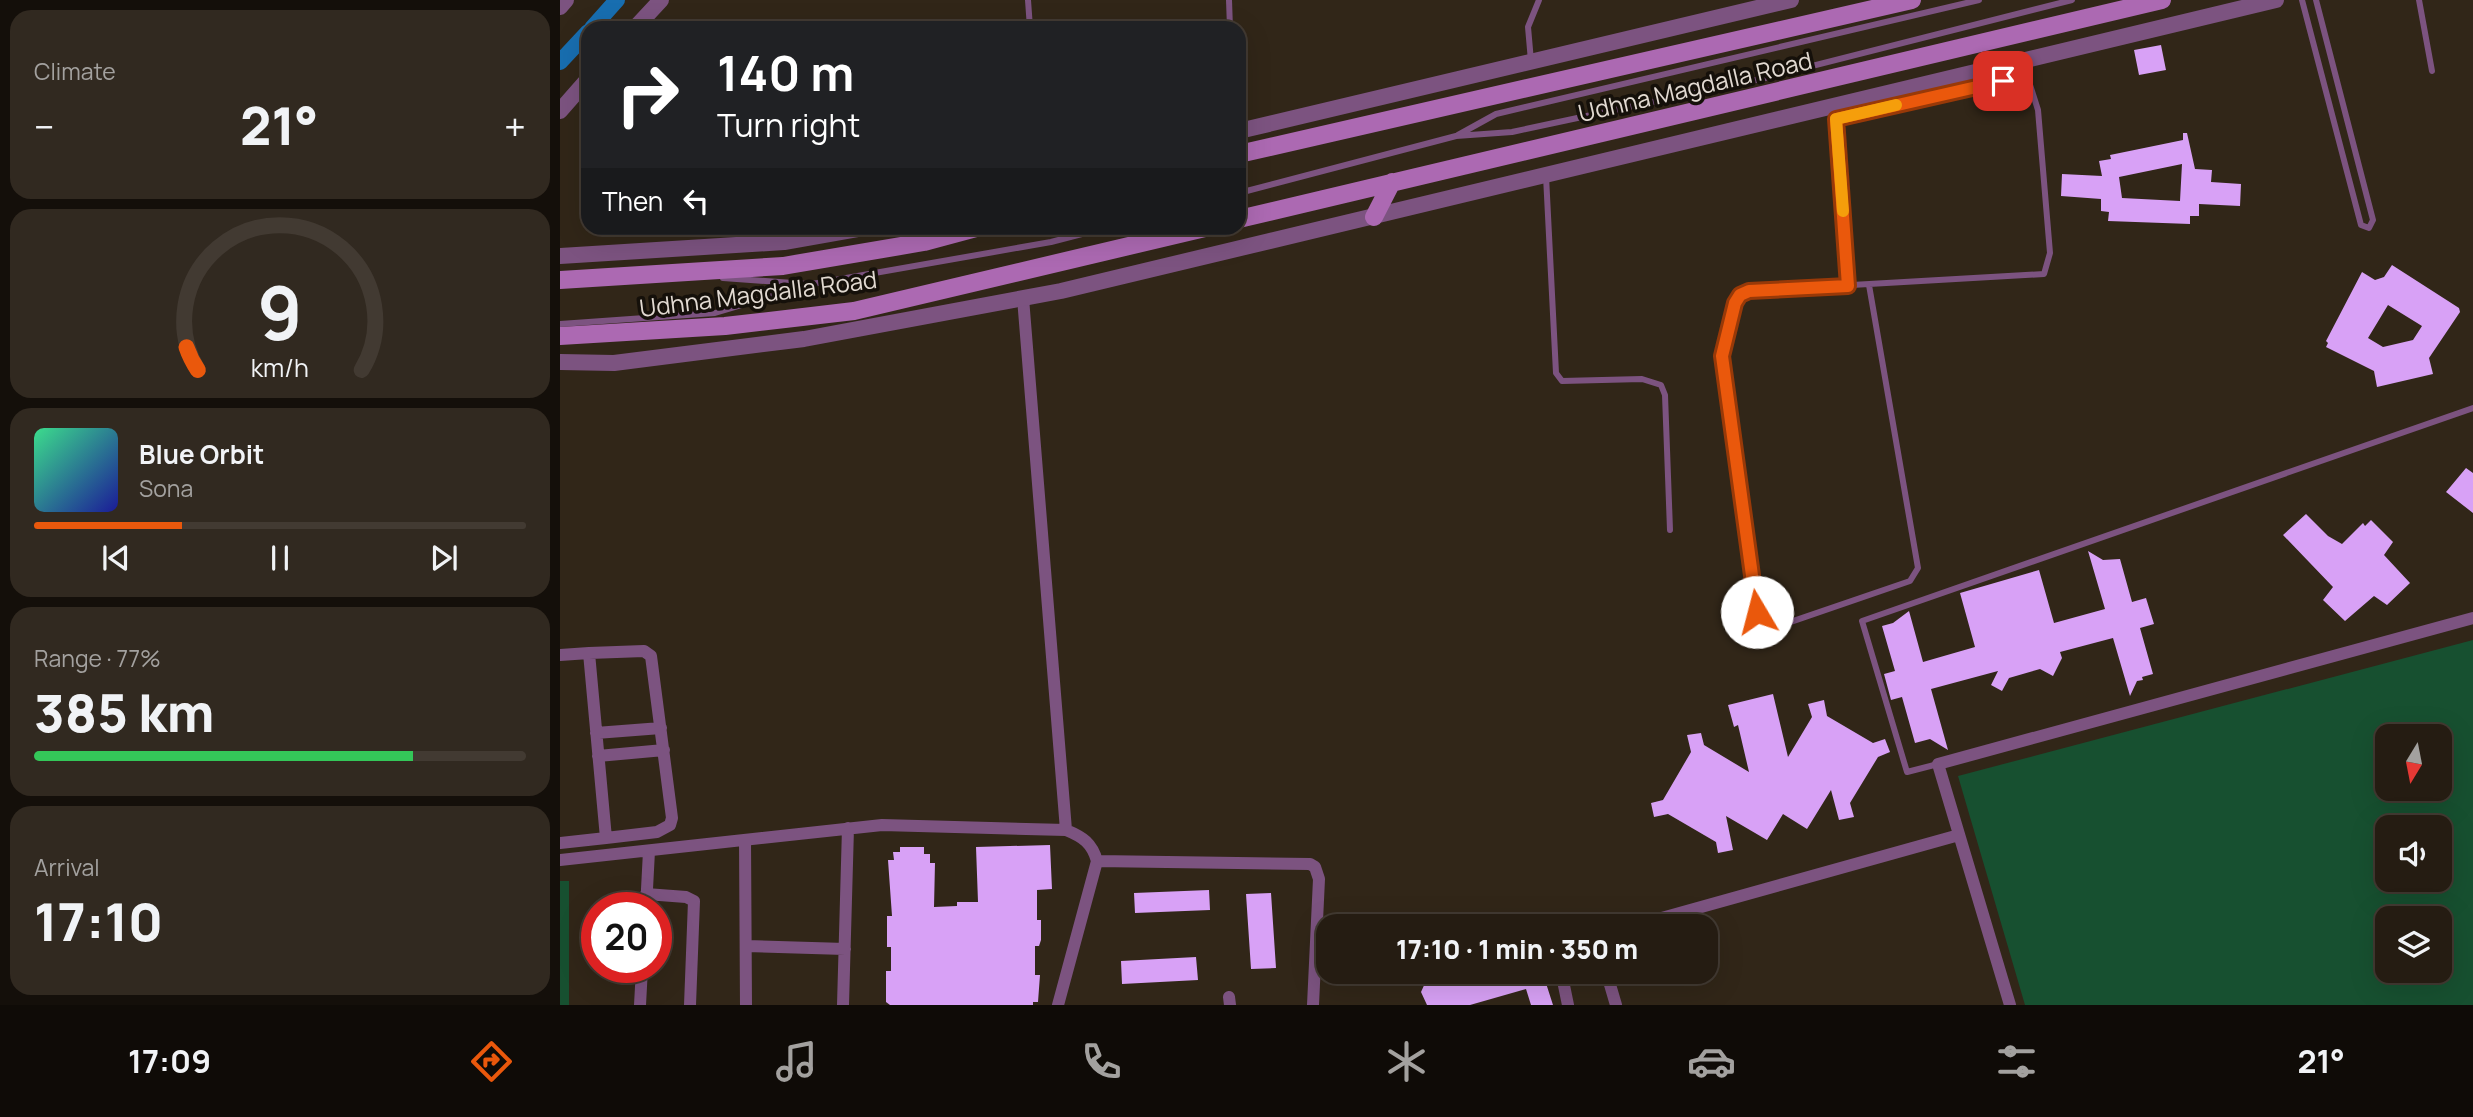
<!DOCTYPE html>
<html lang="en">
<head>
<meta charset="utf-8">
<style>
  body { margin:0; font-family:Manrope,sans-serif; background:#312920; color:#f1f3f6; height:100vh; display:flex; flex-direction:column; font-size:26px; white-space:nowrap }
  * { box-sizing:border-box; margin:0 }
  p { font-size:23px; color:#a3a19f }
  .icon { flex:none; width:38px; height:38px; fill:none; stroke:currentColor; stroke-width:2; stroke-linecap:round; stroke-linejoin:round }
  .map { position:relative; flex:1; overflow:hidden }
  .side { display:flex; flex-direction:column; gap:10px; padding:10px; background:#140f0a; width:560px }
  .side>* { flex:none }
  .hud { position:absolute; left:21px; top:21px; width:665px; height:214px; border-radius:21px; box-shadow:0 7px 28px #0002,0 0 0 2px #423a32; background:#202124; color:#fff; overflow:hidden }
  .needle { width:46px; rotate:190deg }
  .buttons { position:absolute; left:1815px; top:724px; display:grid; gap:14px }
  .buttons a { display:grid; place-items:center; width:77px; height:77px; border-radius:14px; background:#251c12; box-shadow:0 7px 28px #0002,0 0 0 2px #423a32; font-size:35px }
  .speed { position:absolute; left:21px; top:892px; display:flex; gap:14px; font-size:35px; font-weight:700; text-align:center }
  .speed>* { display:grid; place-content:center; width:91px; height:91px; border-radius:50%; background:#251c12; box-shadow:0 7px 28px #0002,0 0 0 2px #423a32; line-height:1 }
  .speed .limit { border:10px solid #d22; background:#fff; color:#111 }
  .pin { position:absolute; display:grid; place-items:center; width:60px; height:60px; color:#fff; margin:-30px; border-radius:14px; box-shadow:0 4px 10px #0006 }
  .me { position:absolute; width:77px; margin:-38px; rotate:352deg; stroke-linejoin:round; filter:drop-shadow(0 0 5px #0008) }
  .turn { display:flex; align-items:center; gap:24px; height:147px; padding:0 21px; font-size:32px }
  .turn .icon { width:91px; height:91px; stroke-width:2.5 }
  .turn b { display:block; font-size:49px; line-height:60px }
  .then { display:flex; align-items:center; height:66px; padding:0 21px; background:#0003; gap:14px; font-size:26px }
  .big { font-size:52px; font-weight:800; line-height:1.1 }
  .side .tile { flex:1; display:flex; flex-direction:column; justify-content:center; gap:10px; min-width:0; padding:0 24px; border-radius:21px; background:#312920 }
  .side .dial { align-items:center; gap:0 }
  .dial svg { height:182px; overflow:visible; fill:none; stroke:#423a32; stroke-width:7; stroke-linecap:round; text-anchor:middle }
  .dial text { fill:#f1f3f6; stroke:none }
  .song { display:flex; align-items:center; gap:21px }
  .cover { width:84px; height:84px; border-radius:10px; background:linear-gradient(135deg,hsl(150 70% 55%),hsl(240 70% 35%)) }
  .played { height:7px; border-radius:4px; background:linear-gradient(90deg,#ea580c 30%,#423a32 30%) }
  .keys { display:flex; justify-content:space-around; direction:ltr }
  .heat { display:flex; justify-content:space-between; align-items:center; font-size:38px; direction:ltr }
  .charge { height:10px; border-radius:5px; background:linear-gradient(90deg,#34c759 77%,#423a32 0) }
  .trip { position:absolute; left:756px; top:914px; width:402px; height:70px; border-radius:21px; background:#251c12; box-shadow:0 7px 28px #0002,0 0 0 2px #423a32; font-weight:800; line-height:70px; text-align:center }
  .menu { display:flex; height:112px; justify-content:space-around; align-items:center; background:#0f0b07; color:#a3a19f }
  .menu .icon { width:49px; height:49px }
  .menu .active { color:#ea580c }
  .menu b { font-size:32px; color:#f1f3f6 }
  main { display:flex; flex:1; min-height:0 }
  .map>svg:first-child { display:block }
  .green { fill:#175030; fill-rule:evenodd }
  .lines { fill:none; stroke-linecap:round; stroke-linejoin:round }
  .canal { stroke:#186eb0; stroke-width:16 }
  .building { fill:#d8a1f6; fill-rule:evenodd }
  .service { stroke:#7c5380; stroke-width:6 }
  .minor { stroke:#7c5380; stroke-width:12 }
  .tertiary { stroke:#7c5380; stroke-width:16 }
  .secondary { stroke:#ac69b2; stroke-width:18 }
  .route-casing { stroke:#983908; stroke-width:18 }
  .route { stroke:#ea580c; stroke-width:12 }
  .slow { stroke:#f59e0b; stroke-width:12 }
  .labels { text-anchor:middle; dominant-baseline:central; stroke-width:7; stroke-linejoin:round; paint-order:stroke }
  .street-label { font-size:24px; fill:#e2dad2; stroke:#15100a }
</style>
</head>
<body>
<main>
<section class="side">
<div class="tile"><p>Climate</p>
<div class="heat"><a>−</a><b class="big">21°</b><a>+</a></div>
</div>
<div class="tile dial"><svg viewBox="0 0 100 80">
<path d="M14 69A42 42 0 1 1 86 69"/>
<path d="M14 69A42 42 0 0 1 9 59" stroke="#ea580c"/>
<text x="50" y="56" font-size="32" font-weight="700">9</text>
<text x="50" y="72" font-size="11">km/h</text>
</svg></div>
<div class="tile">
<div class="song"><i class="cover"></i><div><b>Blue Orbit</b><p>Sona</p></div></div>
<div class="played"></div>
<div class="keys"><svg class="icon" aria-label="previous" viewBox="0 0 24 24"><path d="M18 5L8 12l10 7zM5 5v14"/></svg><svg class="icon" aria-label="pause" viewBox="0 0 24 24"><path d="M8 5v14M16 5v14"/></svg><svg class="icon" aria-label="next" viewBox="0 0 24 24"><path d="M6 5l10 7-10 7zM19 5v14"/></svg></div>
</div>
<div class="tile"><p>Range · 77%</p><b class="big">385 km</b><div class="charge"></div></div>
<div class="tile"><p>Arrival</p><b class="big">17:10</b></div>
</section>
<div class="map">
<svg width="1913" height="1005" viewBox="0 0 1913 1005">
  <rect width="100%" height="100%" fill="#312618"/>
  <path class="green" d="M1913 640V1005H1465L1398 776ZM1827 737H1880V789H1827ZM1827 828H1880V880H1827ZM1827 919H1880V971H1827Z
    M0 881H9V1005H0Z"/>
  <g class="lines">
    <path class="canal" d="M32 28 57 0
      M0 62 28 32"/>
  </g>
  <path class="building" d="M1601 45 1606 70 1579 75 1574 50Z
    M1623 133H1627L1635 169 1652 170 1651 182 1681 184 1680 206 1639 204V216H1630V224L1548 221 1549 212 1541 211V199L1501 196 1502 174 1542 176 1539 161 1551 159 1550 155 1623 140ZM1622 164 1620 201 1562 198 1559 177Z
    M1832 265 1899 308 1900 312 1869 358 1873 374 1817 387 1814 371 1766 347 1768 343 1766 341 1802 272 1815 280 1824 277ZM1828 305 1862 326 1853 340 1823 347 1808 338Z
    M1906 468 1913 473V513L1886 492Z
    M1746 514 1768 536 1782 544 1803 523 1805 526 1811 520 1833 542 1824 555 1850 583 1827 605 1814 596 1785 621 1763 600 1773 587 1723 535Z
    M1528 551 1543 560 1560 559 1572 602 1586 598 1594 624 1580 628 1593 674 1582 677 1583 680 1577 681 1570 696 1553 638 1500 652 1502 658 1493 676 1480 669 1449 678 1442 691 1431 685 1438 671 1371 689 1388 750 1370 739 1355 743 1342 697 1331 700 1324 674 1335 671 1322 626 1333 623 1349 611 1363 662 1415 647 1400 593 1479 570 1494 623 1545 609Z
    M1213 694 1228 757 1252 717 1248 704 1264 700 1267 716 1313 743 1325 739 1330 752 1318 757 1290 803 1294 817 1279 820 1271 790 1247 829 1223 814 1207 840 1166 816 1173 850 1158 853 1156 842 1108 814 1094 817 1091 803 1103 800 1131 752 1127 735 1141 733 1144 745 1189 772 1178 725 1174 727 1168 705Z
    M490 845 492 889 477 890V920H481V940L479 946H475V975H480L478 1002H473V1005H330L326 1002V971H331V947H327V916H332L328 860H334L333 852H340V847H364V854H370V863H375L374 907 397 906V902H418L416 847Z
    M649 890 650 910 575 913 574 893Z
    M711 893 716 968 691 969 686 894Z
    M636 957 638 980 562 984 561 961Z
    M911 971H972L975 980 984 977 993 1005H971L966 989 910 1005H867L861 992 866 981 874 979 884 986 895 979 913 975Z"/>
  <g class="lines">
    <path class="service" d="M468 0 470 28
      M669 0 670 28
      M1742 0 1801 225 1809 228 1813 220 1756 0
      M1859 0 1872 71
      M971 61 968 27 979 0
      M1276 115 1288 286
      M1276 119 1467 76
      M898 135 936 114 1419 0
      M986 176 996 373 1002 381 1082 379 1101 385 1105 395 1110 530
      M679 193 896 136 952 132 1205 78 1512 0
      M163 278 247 284
      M1309 285 1358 568 1350 581 1213 628 1206 627 1197 612 1162 356 1175 303 1180 295 1189 291 1484 274 1490 253 1478 110 1463 63
      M0 324 155 313 252 284 491 242 545 228
      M1378 764 1347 772 1302 621 1913 408"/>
    <path class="minor" d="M463 298 506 830
      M29 653 84 651 91 656 112 818 110 825 97 832 46 838
      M0 655 29 653 46 838 0 843
      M36 733 101 728
      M38 756 104 750
      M185 840 186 1005
      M0 860 322 825 506 830C523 837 532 843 537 861L498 1005
      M537 861 750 864 755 867 759 879 753 1005
      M86 894 126 897 134 901 130 1005
      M86 908 89 851
      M1073 926 1399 835
      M186 946 285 949
      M1001 971 1008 1005
      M1046 971 1056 1005
      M669 997 670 1005
      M80 1005 82 968
      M283 1005 288 828
      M1450 1005 1378 764 1913 618"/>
    <path class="tertiary" d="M0 7 6 0
      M75 28 101 0
      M0 111 28 79
      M679 131 1231 0
      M0 256 224 242 303 228
      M0 362 54 363 244 339 501 291 1716 0"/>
    <path class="secondary" d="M679 154 1352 0
      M814 217 832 182
      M679 219 1602 0
      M0 280 223 266 364 242 416 228
      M0 336 165 326 294 311 645 228"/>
  </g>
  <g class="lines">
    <defs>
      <path id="route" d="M1197 612 1162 356 1175 303 1180 295 1189 291 1288 286 1276 119 1443 81"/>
    </defs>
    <use href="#route" class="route-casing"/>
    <use href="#route" class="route"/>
    <path class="slow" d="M1283 211 1276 119 1336 105"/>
  </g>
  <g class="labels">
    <g class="street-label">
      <text transform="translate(1135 86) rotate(-13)">Udhna Magdalla Road</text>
      <text transform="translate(198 293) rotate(-7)">Udhna Magdalla Road</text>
    </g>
  </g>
</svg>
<div class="buttons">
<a><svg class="needle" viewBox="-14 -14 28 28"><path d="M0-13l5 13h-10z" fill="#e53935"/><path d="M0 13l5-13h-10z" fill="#a3a19f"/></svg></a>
<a><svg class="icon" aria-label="sound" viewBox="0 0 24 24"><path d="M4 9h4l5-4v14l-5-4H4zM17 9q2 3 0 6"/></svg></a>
<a><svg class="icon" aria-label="layers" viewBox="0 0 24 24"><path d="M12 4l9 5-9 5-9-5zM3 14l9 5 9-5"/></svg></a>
</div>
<div class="speed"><div class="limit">20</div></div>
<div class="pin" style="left:1443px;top:81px;background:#d93025"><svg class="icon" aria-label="arrive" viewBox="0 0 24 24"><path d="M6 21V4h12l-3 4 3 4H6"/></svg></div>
<svg class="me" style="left:1197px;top:612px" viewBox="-20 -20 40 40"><circle r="19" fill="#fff"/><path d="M0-13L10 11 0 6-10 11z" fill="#ea580c"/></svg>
<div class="trip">17:10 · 1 min · 350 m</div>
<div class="hud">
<div class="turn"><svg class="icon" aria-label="right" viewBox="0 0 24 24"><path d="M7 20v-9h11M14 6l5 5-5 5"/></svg><div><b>140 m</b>Turn right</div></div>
<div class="then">Then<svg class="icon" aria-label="left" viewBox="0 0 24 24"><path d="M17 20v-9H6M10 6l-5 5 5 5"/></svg></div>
</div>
</div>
</main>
<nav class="menu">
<b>17:09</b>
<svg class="icon active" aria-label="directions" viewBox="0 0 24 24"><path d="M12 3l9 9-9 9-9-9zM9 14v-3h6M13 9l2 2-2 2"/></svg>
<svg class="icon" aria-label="music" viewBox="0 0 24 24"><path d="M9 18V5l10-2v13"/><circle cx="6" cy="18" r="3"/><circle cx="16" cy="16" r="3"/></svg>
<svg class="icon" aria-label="phone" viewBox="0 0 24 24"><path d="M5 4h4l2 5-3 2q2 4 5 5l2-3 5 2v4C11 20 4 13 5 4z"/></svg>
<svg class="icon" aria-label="climate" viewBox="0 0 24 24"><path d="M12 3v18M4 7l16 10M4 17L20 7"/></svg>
<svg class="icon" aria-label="car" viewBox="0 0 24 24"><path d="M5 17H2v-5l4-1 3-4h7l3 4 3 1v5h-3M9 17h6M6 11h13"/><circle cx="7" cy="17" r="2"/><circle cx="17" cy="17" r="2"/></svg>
<svg class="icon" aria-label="filters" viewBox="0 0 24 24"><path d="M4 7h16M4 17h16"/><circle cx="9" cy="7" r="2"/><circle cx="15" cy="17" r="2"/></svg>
<b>21°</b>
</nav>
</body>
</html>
